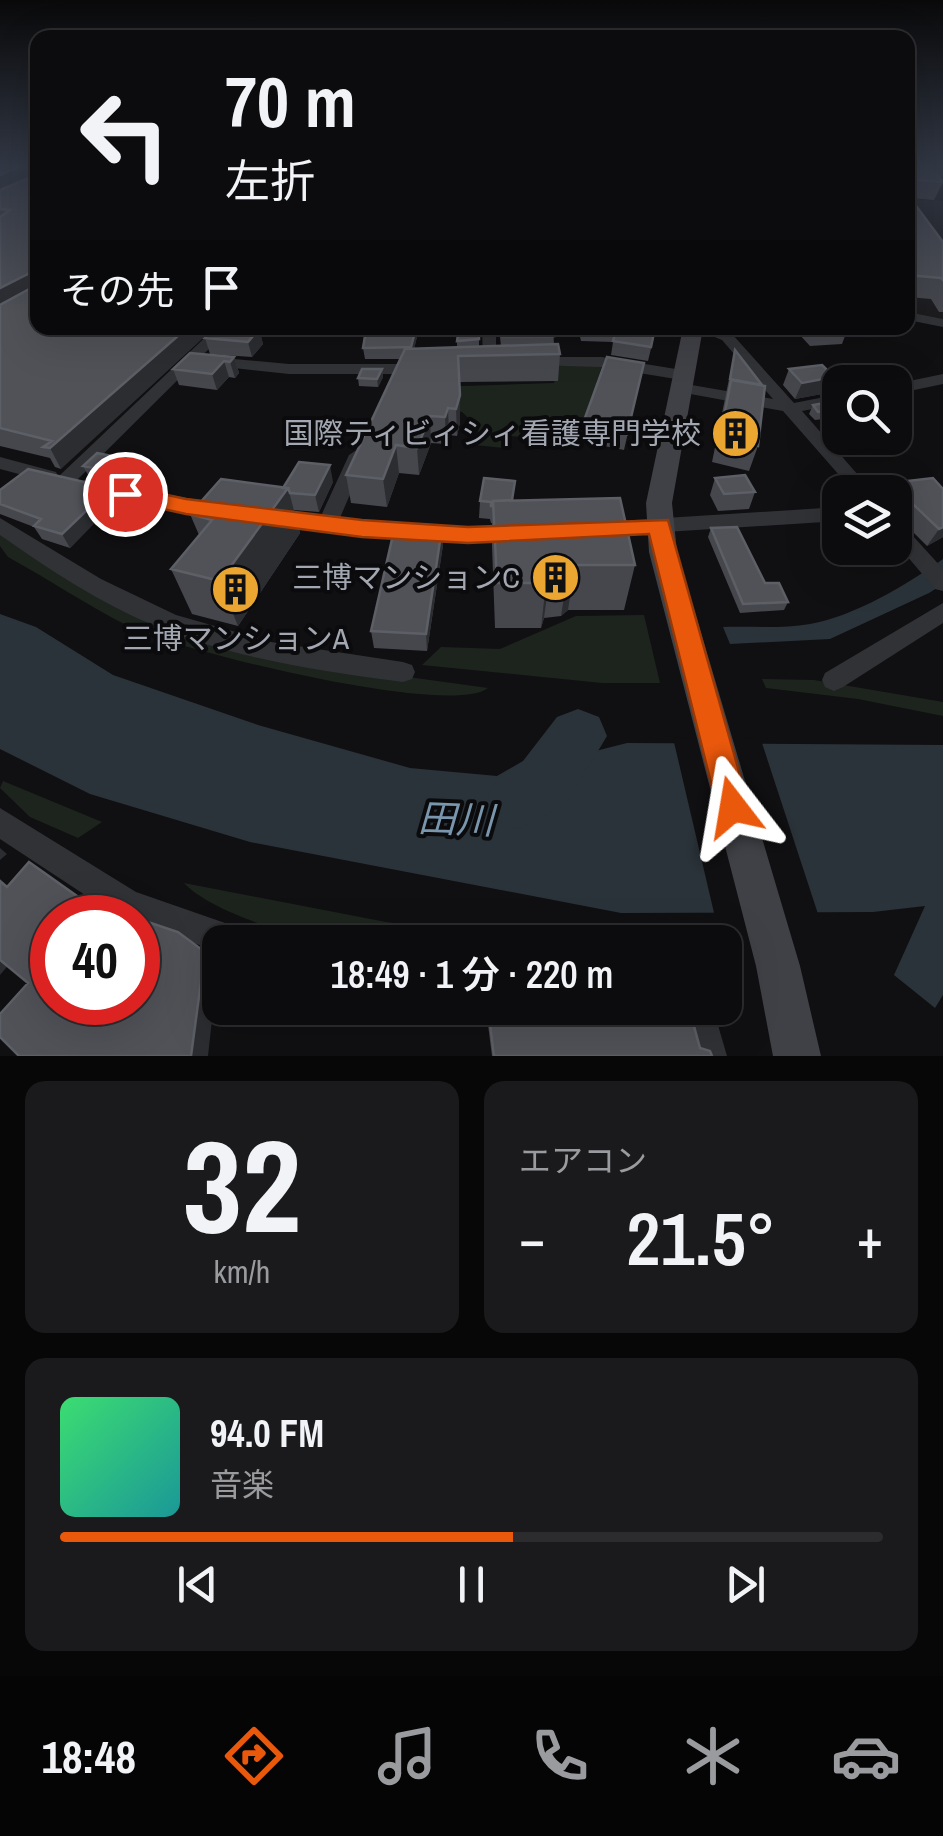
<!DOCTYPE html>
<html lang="ja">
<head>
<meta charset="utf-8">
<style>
  body { margin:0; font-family:"Archivo Narrow","Noto Sans JP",sans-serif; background:#1a1a1c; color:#f1f3f6; height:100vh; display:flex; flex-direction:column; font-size:38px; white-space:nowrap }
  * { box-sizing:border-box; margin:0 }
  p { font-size:32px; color:#9a9b9e }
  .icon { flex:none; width:55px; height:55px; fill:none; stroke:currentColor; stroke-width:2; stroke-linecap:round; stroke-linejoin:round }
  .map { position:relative; height:1056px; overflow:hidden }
  .sheet { display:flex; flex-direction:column; gap:25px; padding:25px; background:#070708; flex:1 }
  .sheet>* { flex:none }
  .guide { position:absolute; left:30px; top:30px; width:885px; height:305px; border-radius:20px; box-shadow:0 10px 40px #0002,0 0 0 2px #2c2c2e; background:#0c0c0e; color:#f1f3f6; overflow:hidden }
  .fabs { position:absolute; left:822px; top:365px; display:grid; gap:20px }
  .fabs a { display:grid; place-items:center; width:90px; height:90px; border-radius:20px; background:#0c0c0e; box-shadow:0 10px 40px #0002,0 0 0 2px #2c2c2e; font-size:50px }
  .speed { position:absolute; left:30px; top:895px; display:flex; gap:20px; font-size:50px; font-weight:700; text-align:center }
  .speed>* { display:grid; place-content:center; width:130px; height:130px; border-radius:50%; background:#0c0c0e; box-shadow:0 10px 40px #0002,0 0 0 2px #2c2c2e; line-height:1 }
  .speed .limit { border:15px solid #d22; background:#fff; color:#111 }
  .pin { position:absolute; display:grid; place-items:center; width:85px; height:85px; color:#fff; margin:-42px; border:5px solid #fff; border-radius:50%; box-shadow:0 2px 10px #0007 }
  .me { position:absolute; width:110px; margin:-55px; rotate:346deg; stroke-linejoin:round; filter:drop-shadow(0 0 8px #0008) }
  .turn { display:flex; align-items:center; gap:35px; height:210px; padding:0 30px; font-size:45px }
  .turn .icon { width:130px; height:130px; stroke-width:2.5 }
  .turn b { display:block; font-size:70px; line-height:85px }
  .then { display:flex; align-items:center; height:95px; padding:0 30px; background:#0003; gap:20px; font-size:38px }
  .big { font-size:75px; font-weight:600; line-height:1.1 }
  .sheet .tile { flex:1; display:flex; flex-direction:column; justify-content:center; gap:15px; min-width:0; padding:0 35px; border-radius:20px; background:#1a1a1c }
  .sheet .dial { align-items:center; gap:0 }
  .dial b { font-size:130px; line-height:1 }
  .song { display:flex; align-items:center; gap:30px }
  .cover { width:120px; height:120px; border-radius:15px; background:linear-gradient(135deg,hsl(140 70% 55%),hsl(180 70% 35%)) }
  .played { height:10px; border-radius:5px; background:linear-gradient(90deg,#ea580c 55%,#2c2c2e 55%) }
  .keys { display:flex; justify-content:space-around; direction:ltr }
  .heat { display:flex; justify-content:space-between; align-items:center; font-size:55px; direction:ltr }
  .sheet .tiles { flex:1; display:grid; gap:25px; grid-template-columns:1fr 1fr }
  .tile:last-child { grid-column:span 2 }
  .trip { position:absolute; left:202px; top:925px; width:540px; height:100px; border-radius:20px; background:#0c0c0e; box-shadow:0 10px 40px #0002,0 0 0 2px #2c2c2e; font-weight:600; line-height:100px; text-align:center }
  .tabs { display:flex; height:160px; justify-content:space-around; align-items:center; background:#050506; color:#9a9b9e }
  .tabs .icon { width:70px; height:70px }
  .tabs .selected { color:#ea580c }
  .tabs b { font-size:45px; color:#f1f3f6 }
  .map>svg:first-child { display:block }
  .built { fill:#1c1c1f }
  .green { fill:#1d241d }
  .water { fill:#2a3339 }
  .pier { fill:#101012 }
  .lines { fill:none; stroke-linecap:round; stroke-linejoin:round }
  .river { fill:#2a3339; fill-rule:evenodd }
  .street { fill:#313236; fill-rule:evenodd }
  .secondary { fill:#404146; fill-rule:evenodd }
  .wall { fill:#46474d }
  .shaded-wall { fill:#2c2d31 }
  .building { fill:#505258; stroke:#5d5f66; stroke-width:2.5 }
  .route { fill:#ea580c; stroke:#983908; stroke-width:2.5 }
  .labels { text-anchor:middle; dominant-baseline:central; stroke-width:8; stroke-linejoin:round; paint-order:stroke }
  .poi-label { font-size:30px; fill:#a2a7b2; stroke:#0b0b0d; text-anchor:end }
  .near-water-label { font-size:38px; font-style:italic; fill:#7996ac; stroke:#0b0b0d }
</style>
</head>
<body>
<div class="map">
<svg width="943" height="1056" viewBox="0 0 943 1056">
  <rect width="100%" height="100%" fill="#101012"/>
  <path class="built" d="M908 199 943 201V319L908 312Z"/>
  <path class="green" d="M558 366H602L577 440 508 436 504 448 475 445 479 428 462 412 399 407 404 388 554 383Z
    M0 527 85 586 292 661 488 688C450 718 176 650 128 626 87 605 48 579 8 557L0 546Z
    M644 615 660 683H602L422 665 441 647 500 649 576 616Z
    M762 679 814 680 943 702V716L858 699 766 688Z
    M3 781 102 822 78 838 30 817 0 788Z
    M184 883 386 922 510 939 506 942H326C288 935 210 911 184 883Z"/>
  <path class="water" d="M943 559V584L929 593 830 639 730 644 723 627C751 626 782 629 810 624 855 616 906 585 943 559Z
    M0 614 36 627 113 675 258 725 410 768 497 776 627 743 943 745V995L935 1008 894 975 925 906 873 912 621 913 250 842 90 794 0 749Z"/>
  <path class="pier" d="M760 737 819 917H715L673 738Z"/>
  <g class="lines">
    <path class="river" d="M578 709 599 717 607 736 567 803 519 829 497 820 488 798 497 776 523 761 557 717Z"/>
    <path class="street" d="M908 312 943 319V327L908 320Z
      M215 328H230L72 485H58L56 481 58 477Z
      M482 328H496V364L491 366 483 361Z
      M693 328H713L732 334 794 403 840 394V404L802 411 873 492H854L783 411 674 391V385L680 383 773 399 722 340Z
      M212 357 289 364H423L431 369 423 374H289L207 365V359Z
      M535 357H602L682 370 690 375 682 380 602 367 530 365 527 362Z
      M943 374V384L895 394V384Z
      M358 449 367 455 339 520 426 526H519L529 533 519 540 396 538 266 524 263 519 266 514 273 512 320 518 349 455Z
      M0 457 56 472 58 476 49 482 0 469Z
      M86 479 220 504 230 511 220 518 79 489 77 485Z
      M840 507V521L602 536 592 529 602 522Z
      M0 518 101 579 176 615 271 642 403 662 412 665 415 672 412 679 403 682C320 671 236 659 158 627 101 604 50 570 0 535Z
      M895 522 902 524 943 569V591L935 589 895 542Z
      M943 603V623L843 687 834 691 825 687 822 680 825 673Z
      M0 808 136 892 248 931 253 942H220V952L138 924V918L117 916 0 839Z
      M679 1008H713L727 1056H691Z"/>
    <path class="secondary" d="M908 168 943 169V177L908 176Z
      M683 328H703L672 503 677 552 800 966 821 1056H773L756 966 649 552 646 503Z"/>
  </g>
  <path class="wall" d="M0 165H38L61 469 55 467 50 458 0 446Z
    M908 165 943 182 934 200 910 198 943 242V312H939L931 299 908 297Z
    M419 328 414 349 457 348V341L479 328V347L501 346 499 328H553L554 344 560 354 558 381 459 382 460 422 457 436 449 435 446 444 431 443 419 475 399 473 387 507 351 503 346 475 401 359H365L363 348 392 335Z
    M578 328H656L648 361 611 355 613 342 581 341Z
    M741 328H848L842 344 810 346 798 333 745 336Z
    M259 329 263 344 252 357 210 354 205 338Z
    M735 350 758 446 749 471 712 462Z
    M234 357 239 373 235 378 229 377 217 390 179 385 173 369Z
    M644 363 624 450 580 441 582 426Z
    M382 369 383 377 378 387 359 386 358 378Z
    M789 369 834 377 827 393 795 399 783 385Z
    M840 400V417L815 420 809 414 813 405Z
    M83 466 136 468 123 482 88 475Z
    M715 478 755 492 749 509 718 511 710 495Z
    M933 478 943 537 927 546 897 516 895 535V492H885L891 483Z
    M333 482 319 512 294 510 300 533 238 626 192 614 171 569 199 535 190 514 283 488Z
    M0 490 116 501 70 548 42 539 34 527 0 514Z
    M514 500 635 565 624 610H568L561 616 544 618 541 628H495L492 546V523H491L490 519 479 518 480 501Z
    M837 517H840V537L832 525Z
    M442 528 443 545 427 651 374 648 371 631Z
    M711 528 765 583 788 602 784 610 740 613 708 537Z
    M487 1008 543 1017 700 1048 712 1056H492L487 1017Z"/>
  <path class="shaded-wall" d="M24 165H31L36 178 0 194V175Z
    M32 272 38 283 0 312V288Z
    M187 328H214L61 469 50 448Z
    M416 328H419L412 359 411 347Z
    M259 329 263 344 252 357 248 342Z
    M234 357 239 373 235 378 230 362Z
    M224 361 229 377 217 390 212 374Z
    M382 369 383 377 378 387 377 379Z
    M834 377 827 393 795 399 802 383Z
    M460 395V422L457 436 456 409Z
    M448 408 449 435 446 444 445 417Z
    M430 416 431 443 419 475 417 448Z
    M396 445 399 473 387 507 383 479Z
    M132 460 136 468 123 482 119 473Z
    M330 465 333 482 319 512 315 495Z
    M110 488 116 501 70 548 62 534Z
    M288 488 300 533 238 626 220 581Z
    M943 527V537L927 546 939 529Z
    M442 528 443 545 427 651 426 634Z
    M575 565 568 610 561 616 568 571Z
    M550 573 544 618 541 628 546 583Z
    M0 848 7 854 0 860Z
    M205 952 218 966 208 1056H191Z
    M0 956 11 962 0 975Z"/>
  <path class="building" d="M0 165H24L0 175Z
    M34 165H38V328H187L50 448 43 447 52 441 0 428V305L31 288 32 272 0 288V217L10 210 0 209V190L33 176 35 166Z
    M908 165H930L943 182 908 179Z
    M908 195 943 242V280L941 278 908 275Z
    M216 328H248L259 329 248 342 205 338Z
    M394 328H416L411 347 363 348 365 336 392 335Z
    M459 328H479V339L457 341Z
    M501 328H553L554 336H502Z
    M582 328H655L651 347 613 341 617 328Z
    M558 344 560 354 458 356 460 395 456 409 448 408 445 417 430 416 417 448 396 445 383 479 346 475 405 349Z
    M735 350 762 385 730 379Z
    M190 353 234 357 230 362 224 361 212 374 173 369Z
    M607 357 644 363 627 434 582 426Z
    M822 365 834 377 802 383 789 369Z
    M362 369H382L377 379 358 378Z
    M731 380 765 386 758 446 720 438Z
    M840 400V409L818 412 813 405Z
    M97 453 132 460 119 473 83 466Z
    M299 462 330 465 315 495 290 493 288 488H283Z
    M28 469 110 488 62 534 34 526 41 519 0 504V490Z
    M745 475 755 492 724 494 715 478Z
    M484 478 515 481 512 500 493 501V506H491V502L480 501Z
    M933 478 943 489V527L939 529 891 483Z
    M221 479 288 488 220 581 171 569 212 520 190 514Z
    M620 498 635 565H575L568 571 550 573 546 583H497L493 501Z
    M895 512H897L896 533H895Z
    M395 526 442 528 426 634 371 631Z
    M737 527 765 583H779L788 602 743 604 711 528Z
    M29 862 94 908 103 905 118 918H52V1002H138V931L145 921 178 932 205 952 191 1056H19L0 1037V1014L28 983 0 960V881L7 887Z
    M488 1008H541L543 1017 592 1008H689L700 1048 710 1051 712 1056H494Z"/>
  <linearGradient id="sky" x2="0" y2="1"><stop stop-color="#09090a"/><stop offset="0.53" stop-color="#313744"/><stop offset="1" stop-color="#313744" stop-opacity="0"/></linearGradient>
  <rect width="943" height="313" fill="url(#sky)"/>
  <path class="route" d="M125 486 186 499 362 520 468 527 668 520 749 807 745 818 733 823 722 818 717 807 649 534 468 543 362 537 186 514 118 499 114 494 118 488Z"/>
  <defs>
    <symbol id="building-disc" viewBox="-11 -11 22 22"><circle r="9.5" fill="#eaa630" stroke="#0b0b0d"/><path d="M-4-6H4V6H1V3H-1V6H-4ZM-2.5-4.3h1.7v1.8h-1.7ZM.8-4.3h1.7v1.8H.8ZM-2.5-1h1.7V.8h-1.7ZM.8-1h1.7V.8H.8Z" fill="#111"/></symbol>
  </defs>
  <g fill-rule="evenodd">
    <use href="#building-disc" x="708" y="406" width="55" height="55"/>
    <use href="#building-disc" x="528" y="550" width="55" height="55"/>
    <use href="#building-disc" x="208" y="562" width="55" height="55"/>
  </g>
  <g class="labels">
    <g class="poi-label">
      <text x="701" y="433">国際ティビィシィ看護専門学校</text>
      <text x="520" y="577">三博マンションC</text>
      <text x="236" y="638" text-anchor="middle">三博マンションA</text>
    </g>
    <g class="near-water-label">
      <text transform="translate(456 819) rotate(2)">田川</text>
    </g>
  </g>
</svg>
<div class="fabs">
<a><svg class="icon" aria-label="search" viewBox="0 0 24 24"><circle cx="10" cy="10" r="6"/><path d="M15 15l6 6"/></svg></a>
<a><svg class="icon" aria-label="layers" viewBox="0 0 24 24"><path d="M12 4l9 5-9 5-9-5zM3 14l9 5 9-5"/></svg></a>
</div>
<div class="speed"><div class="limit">40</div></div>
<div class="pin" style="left:125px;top:494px;background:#d93025"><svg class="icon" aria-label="arrive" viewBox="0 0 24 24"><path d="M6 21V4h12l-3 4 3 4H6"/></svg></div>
<svg class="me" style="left:733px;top:807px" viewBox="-20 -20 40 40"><path d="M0-17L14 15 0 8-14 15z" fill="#ea580c" stroke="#fff" stroke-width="4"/></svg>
<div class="trip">18:49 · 1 分 · 220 m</div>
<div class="guide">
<div class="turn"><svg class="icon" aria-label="left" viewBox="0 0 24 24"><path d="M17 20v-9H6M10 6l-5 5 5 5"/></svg><div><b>70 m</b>左折</div></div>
<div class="then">その先<svg class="icon" aria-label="arrive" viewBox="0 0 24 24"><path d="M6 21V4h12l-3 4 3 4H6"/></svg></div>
</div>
</div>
<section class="sheet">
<div class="tiles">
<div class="tile dial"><b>32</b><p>km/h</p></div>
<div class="tile"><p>エアコン</p>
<div class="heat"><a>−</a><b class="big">21.5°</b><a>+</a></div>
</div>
<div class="tile">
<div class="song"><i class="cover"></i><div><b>94.0 FM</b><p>音楽</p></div></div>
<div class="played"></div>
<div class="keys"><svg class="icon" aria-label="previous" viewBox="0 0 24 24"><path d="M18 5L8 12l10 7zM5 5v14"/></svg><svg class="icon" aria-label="pause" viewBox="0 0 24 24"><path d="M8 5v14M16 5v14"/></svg><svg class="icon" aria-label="next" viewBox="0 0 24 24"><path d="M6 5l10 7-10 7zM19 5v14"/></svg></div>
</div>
</div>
</section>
<nav class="tabs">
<b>18:48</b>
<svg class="icon selected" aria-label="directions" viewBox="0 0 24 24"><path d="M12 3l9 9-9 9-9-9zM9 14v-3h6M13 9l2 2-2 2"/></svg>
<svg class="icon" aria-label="music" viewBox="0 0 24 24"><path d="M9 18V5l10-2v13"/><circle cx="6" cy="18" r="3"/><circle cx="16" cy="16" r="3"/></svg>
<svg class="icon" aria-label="phone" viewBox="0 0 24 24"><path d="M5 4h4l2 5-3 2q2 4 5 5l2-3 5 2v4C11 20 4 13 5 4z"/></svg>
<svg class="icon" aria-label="climate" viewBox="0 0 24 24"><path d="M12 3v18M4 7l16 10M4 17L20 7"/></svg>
<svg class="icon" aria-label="car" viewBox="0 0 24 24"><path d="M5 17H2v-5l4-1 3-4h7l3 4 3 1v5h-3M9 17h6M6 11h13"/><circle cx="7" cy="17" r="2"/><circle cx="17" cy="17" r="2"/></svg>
</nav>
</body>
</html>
